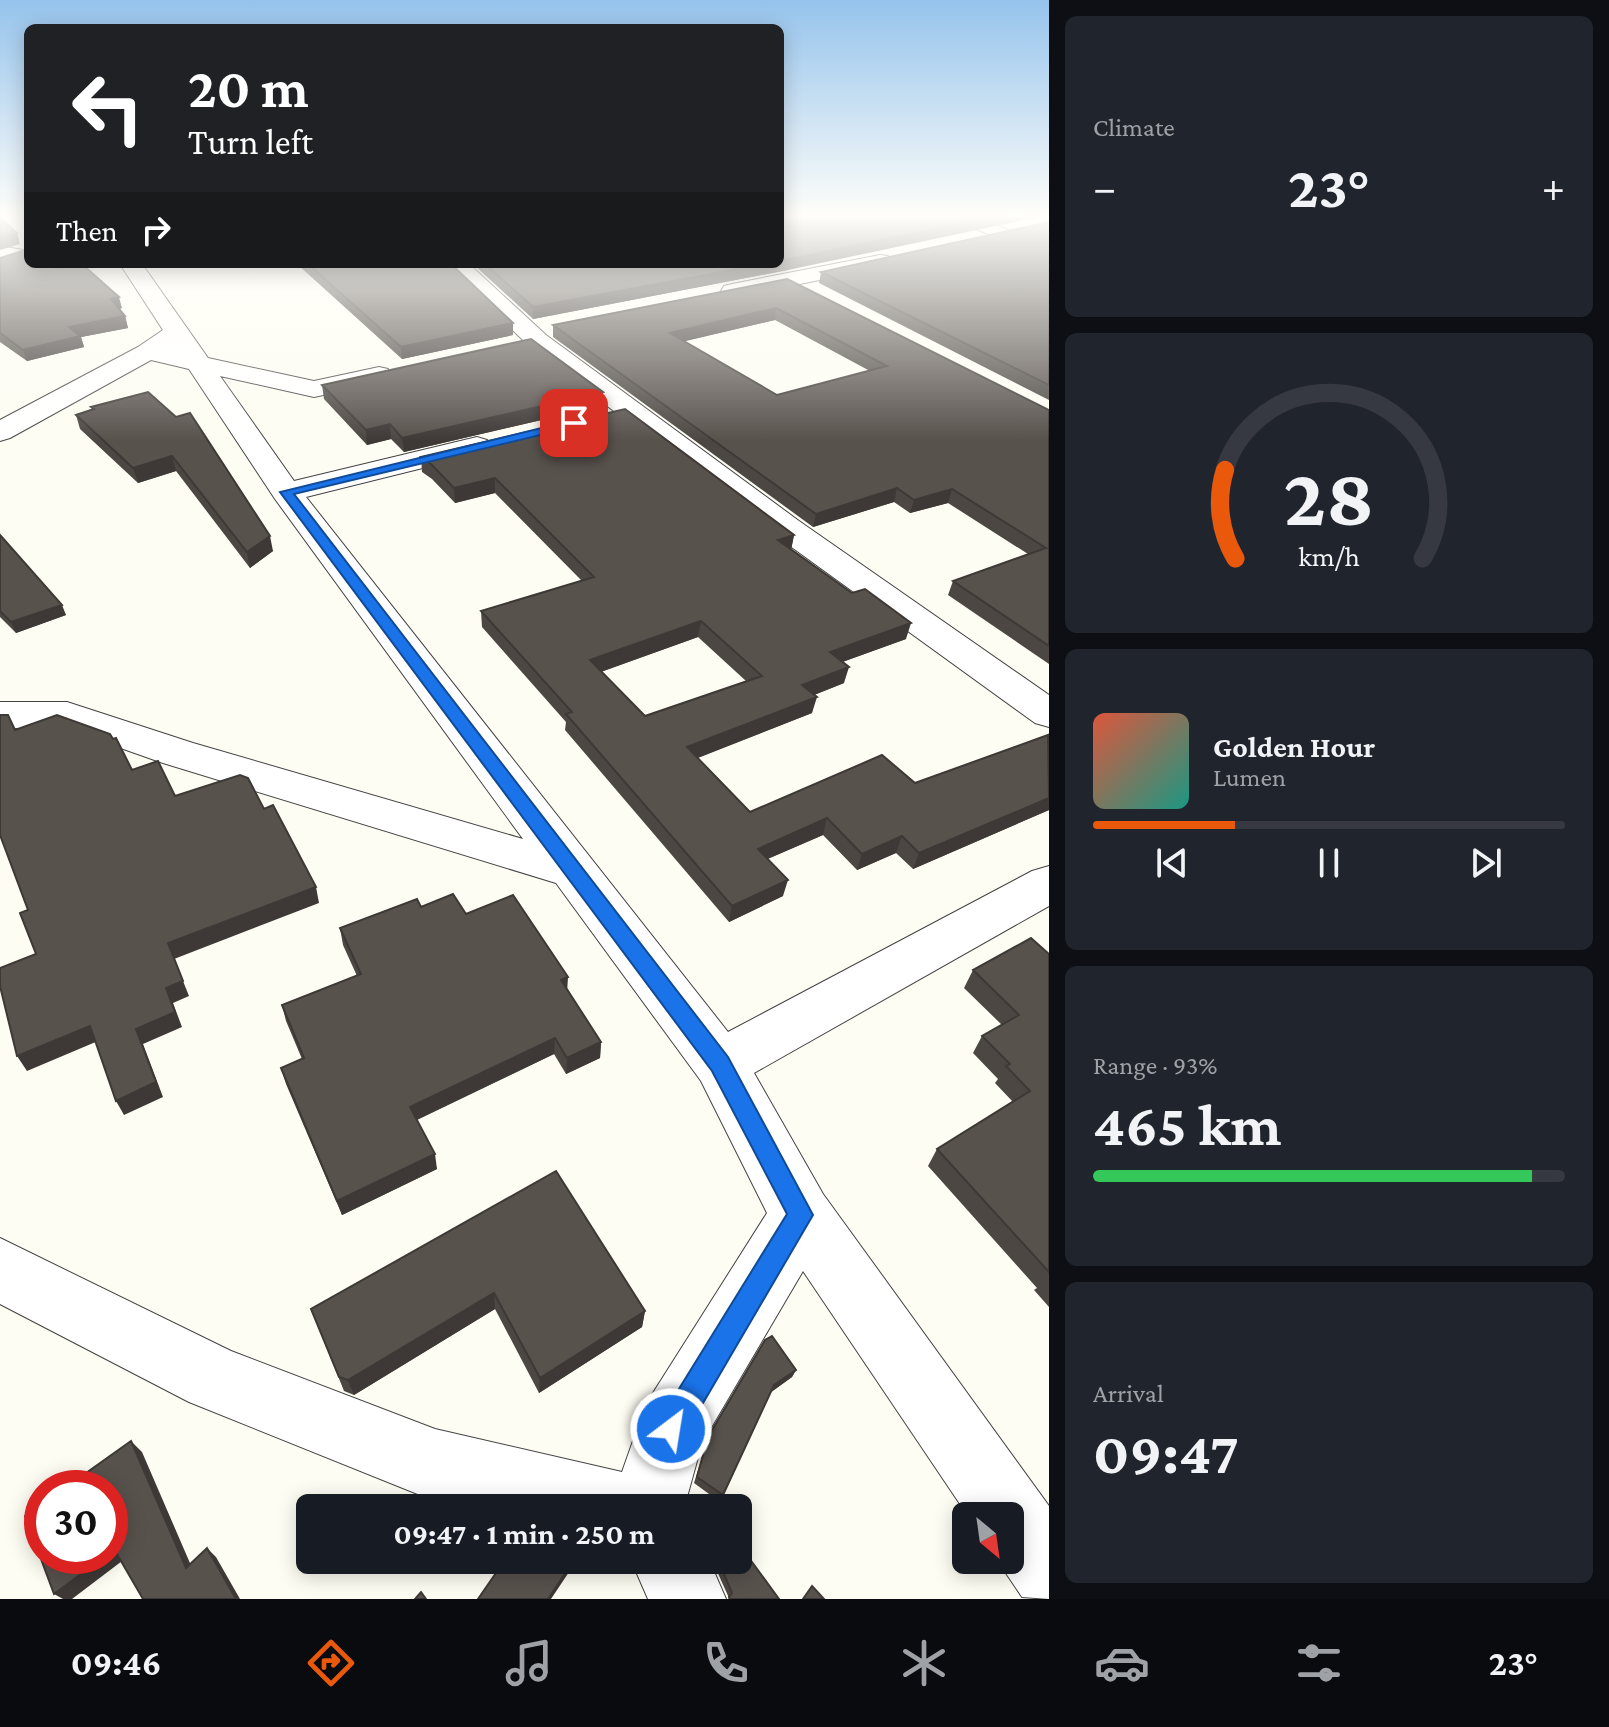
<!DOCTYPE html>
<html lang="en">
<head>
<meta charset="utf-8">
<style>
  body { margin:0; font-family:"Crimson Pro",serif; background:#20242c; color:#f1f3f6; height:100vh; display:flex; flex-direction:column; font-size:30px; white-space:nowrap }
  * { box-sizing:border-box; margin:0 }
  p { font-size:26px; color:#9ea1a6 }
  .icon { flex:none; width:44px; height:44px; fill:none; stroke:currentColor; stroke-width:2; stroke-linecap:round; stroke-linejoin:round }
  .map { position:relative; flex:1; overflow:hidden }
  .details { display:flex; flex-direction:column; gap:16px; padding:16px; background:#0d0f14; width:560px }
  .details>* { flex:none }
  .guide { position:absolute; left:24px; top:24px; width:760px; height:244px; border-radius:12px; box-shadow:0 4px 20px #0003; background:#202124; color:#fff; overflow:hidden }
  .needle { width:52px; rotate:151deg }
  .controls { position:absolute; left:952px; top:1502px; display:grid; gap:16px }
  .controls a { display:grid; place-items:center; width:72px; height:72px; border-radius:12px; background:#171b24; box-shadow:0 4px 20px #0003; font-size:40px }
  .speed { position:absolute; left:24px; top:1470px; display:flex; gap:16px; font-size:40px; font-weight:700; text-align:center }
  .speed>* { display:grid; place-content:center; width:104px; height:104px; border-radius:50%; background:#171b24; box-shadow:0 4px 20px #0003; line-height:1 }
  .speed .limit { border:12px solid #d22; background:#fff; color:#111 }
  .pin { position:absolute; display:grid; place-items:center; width:68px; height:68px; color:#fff; margin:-34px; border-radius:16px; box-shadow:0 4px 12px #0006 }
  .me { position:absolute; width:88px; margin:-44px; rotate:31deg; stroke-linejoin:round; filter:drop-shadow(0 0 6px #0008) }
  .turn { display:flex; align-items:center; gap:28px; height:168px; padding:0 32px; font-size:36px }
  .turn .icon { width:104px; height:104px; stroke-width:2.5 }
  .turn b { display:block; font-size:56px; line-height:68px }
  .then { display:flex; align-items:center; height:76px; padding:0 32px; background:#0003; gap:16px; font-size:30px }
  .big { font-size:60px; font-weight:700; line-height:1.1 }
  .details .card { flex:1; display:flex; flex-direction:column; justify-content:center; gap:12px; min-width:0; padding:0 28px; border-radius:12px; background:#20242c }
  .details .dial { align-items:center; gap:0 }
  .dial svg { height:208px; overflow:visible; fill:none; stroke:#363941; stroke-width:7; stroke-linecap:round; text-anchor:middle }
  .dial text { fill:#f1f3f6; stroke:none }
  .song { display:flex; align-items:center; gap:24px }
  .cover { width:96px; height:96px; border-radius:12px; background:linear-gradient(135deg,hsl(10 70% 55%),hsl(170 70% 35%)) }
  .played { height:8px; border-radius:4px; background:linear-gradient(90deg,#ea580c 30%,#363941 30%) }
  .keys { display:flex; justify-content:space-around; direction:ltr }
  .heat { display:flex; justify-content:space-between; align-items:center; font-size:44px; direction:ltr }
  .charge { height:12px; border-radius:6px; background:linear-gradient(90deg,#34c759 93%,#363941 0) }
  .trip { position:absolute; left:296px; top:1494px; width:456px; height:80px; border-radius:12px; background:#171b24; box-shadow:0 4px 20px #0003; font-weight:700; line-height:80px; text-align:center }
  .tab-bar { display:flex; height:128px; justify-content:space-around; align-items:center; background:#090b0e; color:#9ea1a6 }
  .tab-bar .icon { width:56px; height:56px }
  .tab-bar .active { color:#ea580c }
  .tab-bar b { font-size:36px; color:#f1f3f6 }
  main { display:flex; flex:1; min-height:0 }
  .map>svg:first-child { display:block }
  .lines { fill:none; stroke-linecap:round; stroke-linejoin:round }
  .minor-casing { stroke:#434343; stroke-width:2 }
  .minor { fill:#fff; fill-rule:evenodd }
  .wall { fill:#4c4742; fill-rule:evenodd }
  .shaded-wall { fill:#3e3936 }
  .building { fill:#58524d; stroke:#3e3936; stroke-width:2; fill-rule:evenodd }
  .route { fill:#1a73e8; stroke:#114b97; stroke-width:2 }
</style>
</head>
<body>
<main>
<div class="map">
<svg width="1049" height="1599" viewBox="0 0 1049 1599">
  <rect width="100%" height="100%" fill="#fefdf3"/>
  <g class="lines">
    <defs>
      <path id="minor" d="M949 217H977L1049 247V261Z
        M0 246 23 250 26 255 15 261 0 258Z
        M880 255 888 256 891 261 888 266 732 298 724 296 721 291 724 286 732 284Z
        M120 264H142L208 358 314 381 379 367 388 369 392 375 388 381 314 397 220 376 294 481 477 437 487 440 492 446 487 452 306 497 728 1032 1032 871 1049 866V906L754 1073 823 1194 1049 1506V1599L1022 1597 997 1560H1010V1516H968L803 1271 702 1443 684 1508H465L435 1501 189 1402 0 1304V1238L231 1351 435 1429 622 1472 646 1404 767 1213 701 1081 556 883 163 763 64 728H0V702H67L193 743 523 839 275 499 189 369 151 360 10 438 0 441V420L138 347 163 330Z
        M445 264H469L546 335 799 521 1049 695V727L1035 723 775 535 528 345Z
        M631 1560H709L726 1599H648Z"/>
    </defs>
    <use href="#minor" class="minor-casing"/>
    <use href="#minor" class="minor"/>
  </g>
  <path class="wall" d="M1049 222V400L819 283 821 272Z
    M0 258 55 268 122 308 119 309 125 316 128 328 81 337 84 347 27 361 0 342Z
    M297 264H451L513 323V335L402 359Z
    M473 264H780L788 270 533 319Z
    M787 279 1049 410V664L948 595 953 581 1028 554 948 503 910 513 894 502 813 527 553 337V325ZM775 320 870 371 777 395 684 341Z
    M322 385 602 406 404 452 391 439 367 445 324 399Z
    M148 392 273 551 250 568 176 471 138 483 80 429 76 415 92 410 91 407Z
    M421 457 794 535 791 550 906 639 842 662 844 683 814 695 812 713 698 758 750 812 915 783 1049 736V810L913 869 896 853 857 870 823 835 767 859 783 896 729 922 565 730 566 722 482 627 481 611 582 581 495 493 455 503 432 479 422 472ZM698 637 746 681 645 716 601 672Z
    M0 535 66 615 16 633 0 617Z
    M421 907 466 914 568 990 601 1042 600 1058 566 1074 554 1054 417 1120 437 1169 342 1215 286 1084 281 1068 302 1059 286 1021 282 1005 357 976 343 945 340 928Z
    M1049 954V1307L1034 1290 1037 1288 928 1166 937 1149 1013 1102 995 1083 998 1079 973 1053 982 1036 1002 1025 964 988 973 970Z
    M556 1171 645 1311 642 1327 539 1393 495 1309 354 1395 344 1391 311 1309Z
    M796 1370 792 1377 771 1392 720 1502 694 1483 708 1437Z
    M712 1560H738L779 1599H728L729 1598Z"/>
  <path class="shaded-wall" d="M992 217H1038L788 270 533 319V307L764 264H780V261Z
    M17 233 20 244 0 250V239Z
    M119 297 122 308 114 310 111 299Z
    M776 308 775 320 669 345 670 333Z
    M125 316 128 328 81 337 84 347 27 361 23 350 69 327Z
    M513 323V335L402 359 401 347Z
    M603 392 602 406 404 452 402 438Z
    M390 424 391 439 367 445 366 430Z
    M172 456 176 471 138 483 133 468Z
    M495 478V493L455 503 454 488Z
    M897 488 894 502 813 527 816 514Z
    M952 489 948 503 910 513 914 500Z
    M794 535 791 550 778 540Z
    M270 536 273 551 250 568 247 552Z
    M62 605 66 615 16 633 11 622Z
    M701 621 698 637 589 676 590 660Z
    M911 623 906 639 826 668 830 652Z
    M849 667 844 683 799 701 802 685Z
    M817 697 812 713 684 763 687 747Z
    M1049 798V810L913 869 919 853Z
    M827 818 823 835 754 865 758 849Z
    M902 836 896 853 857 870 862 854Z
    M788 880 783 896 729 922 732 906Z
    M316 887 319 903 174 959 168 943Z
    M568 977 567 993 561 980Z
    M183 981 189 996 173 1003 182 1027 143 1044 163 1097 124 1115 116 1101 136 1029 166 988Z
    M90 1026 98 1041 27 1071 17 1056Z
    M555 1038 554 1054 412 1122 410 1107Z
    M601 1042 600 1058 566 1074 567 1058Z
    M435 1154 437 1169 342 1215 337 1201Z
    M494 1293 495 1309 354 1395 348 1380Z
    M645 1311 642 1327 539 1393 540 1378Z
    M796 1370 792 1377 770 1393 774 1385Z
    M131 1441 142 1452 196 1577 186 1568Z
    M207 1548 216 1557 240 1599H236Z
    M114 1549 126 1558 72 1599H63L54 1594 105 1556H110V1552Z
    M574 1560H577L551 1599H548Z"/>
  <path class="building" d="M780 217H992L780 261Z
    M0 218 17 233 0 239Z
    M1049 222V385L821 272Z
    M28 244V264H50L55 268 83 265 119 297 111 299 125 316 69 327 80 336 23 350 0 333V258L26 250Z
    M308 264H451L513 323 401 347Z
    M485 264H764L533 307Z
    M787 279 1049 410V646L953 581 1046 548 952 489 914 500 897 488 816 514 553 325ZM776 308 887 366 777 395 670 333Z
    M531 339 603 392 402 438 390 424 366 430 322 385Z
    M148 392 176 417 190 413 270 536 247 552 172 456 133 468 76 415 94 409 91 407Z
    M625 409 794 535 778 540 852 593 865 589 911 623 830 652 849 667 802 685 817 697 687 747 750 812 882 755 915 783 1048 735 1049 798 919 853 902 836 862 854 827 818 758 849 788 880 732 906 566 714 572 712 481 611 594 577 495 478 454 488 431 464 421 457ZM701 621 762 676 645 716 590 660Z
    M0 535 62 605 11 622 0 611Z
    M0 715H8L15 730 57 715 110 734 113 739 116 738 132 770 158 761 175 796 240 775 248 778 264 809 273 805 316 887 168 943 183 981 166 988 175 1012 136 1029 156 1082 116 1101 90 1026 17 1056 0 986V968L36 954 20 913 28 910 0 835Z
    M453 894 466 914 513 895 568 977 561 980 601 1042 567 1058 555 1038 410 1107 435 1154 337 1201 281 1068 304 1058 282 1005 361 974 340 928 417 899 421 907Z
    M1031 938 1049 954V1272L937 1149 1030 1091 1006 1066 1010 1064 982 1036 1019 1015 973 970Z
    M556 1171 645 1311 540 1378 494 1293 348 1380 339 1377 311 1309Z
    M772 1336 796 1370 774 1385 723 1495 697 1477 708 1437 765 1340Z
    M131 1441 186 1568 207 1548 236 1599H143L114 1549 110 1552V1488H65Z
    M42 1504V1556H105L54 1594 25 1516Z
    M544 1505H560L563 1508H541Z
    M738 1543 779 1599H730L729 1597 732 1593 718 1560H738Z
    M505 1560H574L548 1599H478Z
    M812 1586 824 1599H803Z
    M421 1592 426 1599H415Z"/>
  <linearGradient id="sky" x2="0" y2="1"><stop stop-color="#95c3ec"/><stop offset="0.49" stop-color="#fffefa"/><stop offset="1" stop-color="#fffefa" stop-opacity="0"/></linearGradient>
  <rect width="1049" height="441" fill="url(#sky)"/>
  <path class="route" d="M574 420 578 421V426L294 494 728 1057 813 1215 682 1439 671 1443 661 1439 657 1429 661 1418 787 1214 712 1071 280 492Z"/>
</svg>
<div class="controls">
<a><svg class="needle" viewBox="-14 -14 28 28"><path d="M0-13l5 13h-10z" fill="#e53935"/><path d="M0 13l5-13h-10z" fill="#9ea1a6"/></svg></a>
</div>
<div class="speed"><div class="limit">30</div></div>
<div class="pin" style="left:574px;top:423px;background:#d93025"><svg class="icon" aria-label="arrive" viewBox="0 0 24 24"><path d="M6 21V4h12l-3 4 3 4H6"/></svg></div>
<svg class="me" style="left:671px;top:1429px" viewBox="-20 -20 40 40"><circle r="17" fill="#1a73e8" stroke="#fff" stroke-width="3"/><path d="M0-11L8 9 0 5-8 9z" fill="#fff"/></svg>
<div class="trip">09:47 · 1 min · 250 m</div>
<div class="guide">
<div class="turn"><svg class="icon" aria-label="left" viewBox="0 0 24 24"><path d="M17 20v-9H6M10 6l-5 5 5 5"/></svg><div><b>20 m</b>Turn left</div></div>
<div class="then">Then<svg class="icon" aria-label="right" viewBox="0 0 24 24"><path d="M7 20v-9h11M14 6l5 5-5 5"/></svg></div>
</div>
</div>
<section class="details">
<div class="card"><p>Climate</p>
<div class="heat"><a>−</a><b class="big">23°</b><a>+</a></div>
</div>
<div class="card dial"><svg viewBox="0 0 100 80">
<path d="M14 69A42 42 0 1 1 86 69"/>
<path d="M14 69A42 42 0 0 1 10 35" stroke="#ea580c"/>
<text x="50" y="56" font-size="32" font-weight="700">28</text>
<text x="50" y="72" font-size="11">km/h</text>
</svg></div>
<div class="card">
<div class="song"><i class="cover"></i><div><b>Golden Hour</b><p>Lumen</p></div></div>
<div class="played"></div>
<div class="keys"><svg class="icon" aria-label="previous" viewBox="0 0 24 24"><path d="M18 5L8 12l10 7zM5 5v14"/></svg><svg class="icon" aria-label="pause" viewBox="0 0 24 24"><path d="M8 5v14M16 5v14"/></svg><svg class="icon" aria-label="next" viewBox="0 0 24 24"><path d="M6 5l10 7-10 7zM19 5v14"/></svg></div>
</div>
<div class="card"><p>Range · 93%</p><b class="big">465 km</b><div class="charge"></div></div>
<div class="card"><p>Arrival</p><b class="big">09:47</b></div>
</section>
</main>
<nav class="tab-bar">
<b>09:46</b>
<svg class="icon active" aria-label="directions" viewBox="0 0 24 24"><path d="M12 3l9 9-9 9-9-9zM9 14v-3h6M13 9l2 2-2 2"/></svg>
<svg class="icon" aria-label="music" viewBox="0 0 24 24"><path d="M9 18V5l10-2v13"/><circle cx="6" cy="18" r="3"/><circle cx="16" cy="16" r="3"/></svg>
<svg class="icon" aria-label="phone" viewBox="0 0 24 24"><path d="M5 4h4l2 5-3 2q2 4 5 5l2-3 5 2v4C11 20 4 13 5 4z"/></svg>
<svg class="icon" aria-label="climate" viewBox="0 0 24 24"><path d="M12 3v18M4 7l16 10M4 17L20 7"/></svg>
<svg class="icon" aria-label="car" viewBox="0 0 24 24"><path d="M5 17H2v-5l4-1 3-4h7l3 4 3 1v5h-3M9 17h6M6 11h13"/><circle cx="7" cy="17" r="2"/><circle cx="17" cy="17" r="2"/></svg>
<svg class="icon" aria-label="filters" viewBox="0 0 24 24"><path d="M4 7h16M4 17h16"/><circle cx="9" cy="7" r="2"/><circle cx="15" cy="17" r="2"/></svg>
<b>23°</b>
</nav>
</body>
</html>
